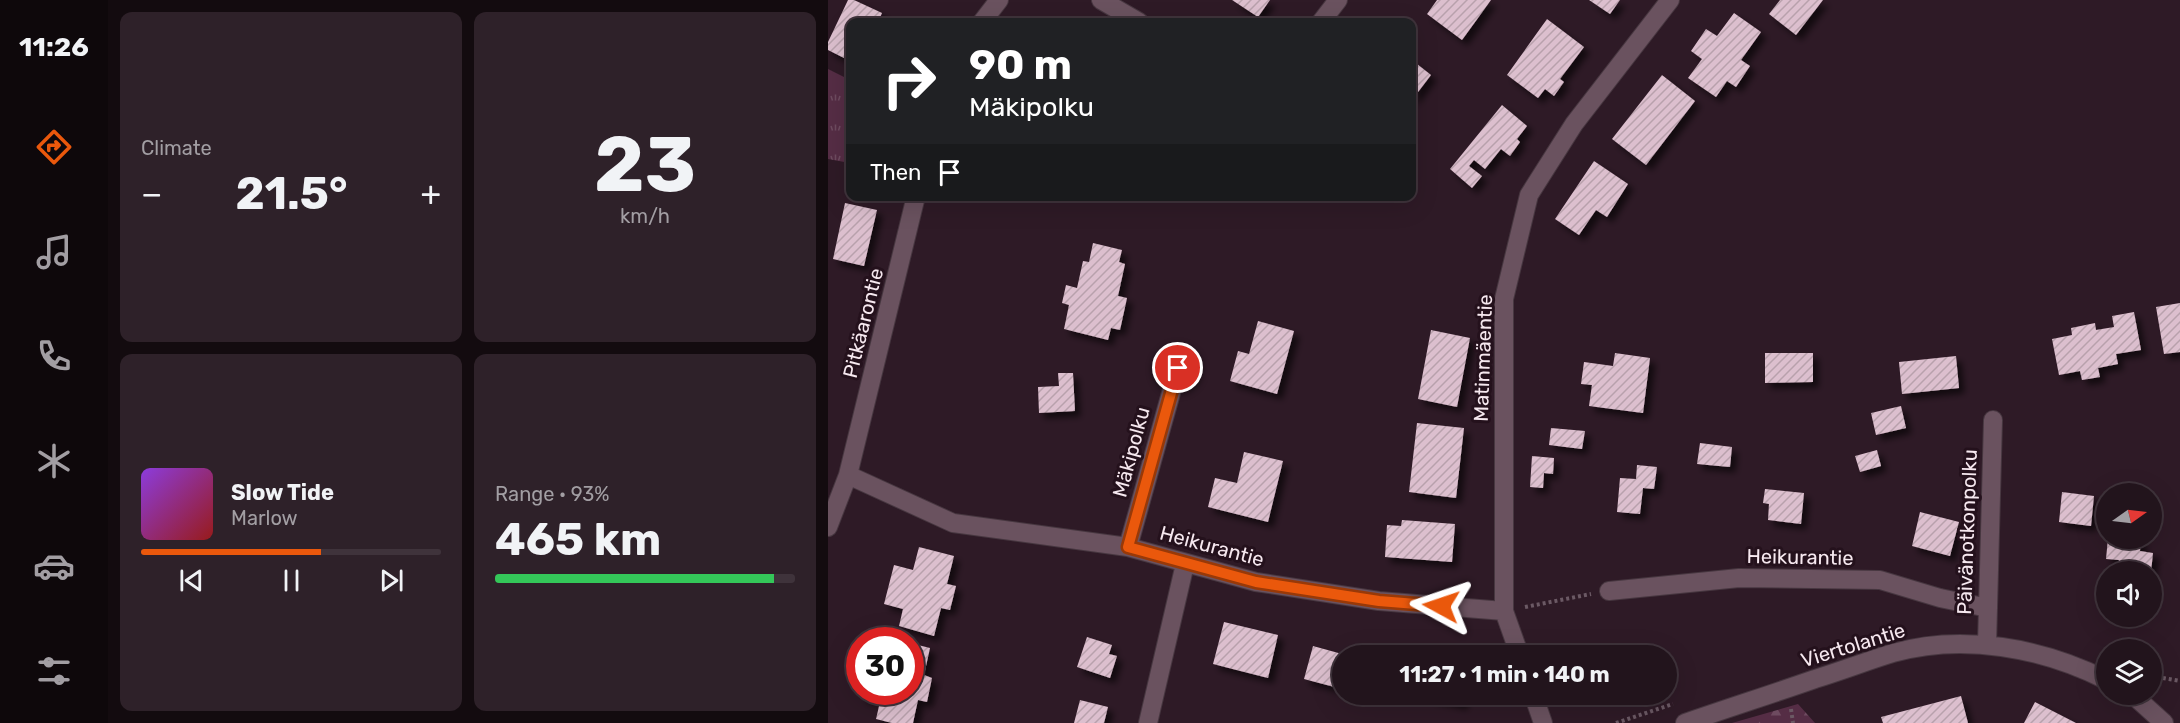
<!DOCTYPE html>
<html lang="en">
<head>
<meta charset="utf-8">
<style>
  body { margin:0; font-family:Rubik,sans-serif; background:#2e2129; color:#f1f3f6; height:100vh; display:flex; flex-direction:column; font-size:22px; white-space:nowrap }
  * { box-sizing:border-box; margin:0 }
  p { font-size:20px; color:#a29ea3 }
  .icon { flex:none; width:33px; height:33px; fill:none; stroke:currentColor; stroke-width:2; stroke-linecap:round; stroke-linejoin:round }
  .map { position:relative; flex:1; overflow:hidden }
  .sheet { display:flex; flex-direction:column; gap:12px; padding:12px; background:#130b0f; width:720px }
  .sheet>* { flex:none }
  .hud { position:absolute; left:18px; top:18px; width:570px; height:183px; border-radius:12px; box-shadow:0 6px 24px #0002,0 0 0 2px #3f333b; background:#202124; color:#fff; overflow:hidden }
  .needle { width:39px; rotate:76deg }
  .controls { position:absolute; left:1268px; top:483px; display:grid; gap:12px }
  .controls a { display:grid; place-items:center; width:66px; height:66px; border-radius:50%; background:#22141c; box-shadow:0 6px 24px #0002,0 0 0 2px #3f333b; font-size:30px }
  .speed { position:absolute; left:18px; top:627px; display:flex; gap:12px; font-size:30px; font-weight:700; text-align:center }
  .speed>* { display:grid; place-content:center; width:78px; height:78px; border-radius:50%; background:#22141c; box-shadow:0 6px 24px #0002,0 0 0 2px #3f333b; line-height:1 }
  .speed .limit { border:9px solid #d22; background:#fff; color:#111 }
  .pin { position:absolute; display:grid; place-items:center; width:51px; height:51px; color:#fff; margin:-26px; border:3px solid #fff; border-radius:50%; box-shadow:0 2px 6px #0007 }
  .me { position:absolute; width:66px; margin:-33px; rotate:275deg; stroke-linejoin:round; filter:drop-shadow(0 0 4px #0008) }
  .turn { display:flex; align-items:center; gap:21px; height:126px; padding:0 24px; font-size:27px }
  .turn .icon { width:78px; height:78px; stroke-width:2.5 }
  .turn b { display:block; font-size:42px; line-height:51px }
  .then { display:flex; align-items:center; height:57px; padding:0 24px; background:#0003; gap:12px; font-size:22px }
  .big { font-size:45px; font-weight:700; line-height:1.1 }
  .sheet .widget { flex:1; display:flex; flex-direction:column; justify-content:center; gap:9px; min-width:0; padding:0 21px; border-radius:12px; background:#2e2129 }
  .sheet .dial { align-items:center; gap:0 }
  .dial b { font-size:78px; line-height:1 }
  .song { display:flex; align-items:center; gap:18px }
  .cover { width:72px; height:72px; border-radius:9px; background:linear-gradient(135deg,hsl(270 70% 55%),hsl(0 70% 35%)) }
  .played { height:6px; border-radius:3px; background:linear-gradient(90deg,#ea580c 60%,#3f333b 60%) }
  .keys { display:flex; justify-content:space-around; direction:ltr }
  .heat { display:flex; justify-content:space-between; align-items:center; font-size:33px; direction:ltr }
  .charge { height:9px; border-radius:4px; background:linear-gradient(90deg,#34c759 93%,#3f333b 0) }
  .sheet .tiles { flex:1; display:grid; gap:12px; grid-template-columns:repeat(2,1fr) }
  .trip { position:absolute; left:504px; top:645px; width:345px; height:60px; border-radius:30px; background:#22141c; box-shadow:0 6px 24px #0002,0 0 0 2px #3f333b; font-weight:700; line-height:60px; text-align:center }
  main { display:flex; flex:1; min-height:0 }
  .tabs { display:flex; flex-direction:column; width:108px; justify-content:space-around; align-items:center; background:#0e080b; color:#a29ea3 }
  .tabs .icon { width:42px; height:42px }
  .tabs .selected { color:#ea580c }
  .tabs b { font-size:27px; color:#f1f3f6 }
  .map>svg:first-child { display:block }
  .grass { fill:url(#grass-tufts) }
  .forest { fill:url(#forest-firs) }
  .building { fill:url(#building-hatch); filter:url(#shadow) }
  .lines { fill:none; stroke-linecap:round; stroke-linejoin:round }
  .minor-casing { stroke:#473740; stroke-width:20 }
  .path { stroke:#6b5964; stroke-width:4; stroke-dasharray:3 3; stroke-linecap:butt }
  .minor { stroke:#6a525f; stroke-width:18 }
  .route-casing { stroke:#983908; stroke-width:15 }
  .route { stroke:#ea580c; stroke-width:10 }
  .labels { text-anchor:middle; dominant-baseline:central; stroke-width:6; stroke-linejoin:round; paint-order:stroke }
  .street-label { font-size:20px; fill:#f6e8ef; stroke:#24111c }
</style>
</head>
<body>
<main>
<nav class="tabs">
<b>11:26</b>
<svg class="icon selected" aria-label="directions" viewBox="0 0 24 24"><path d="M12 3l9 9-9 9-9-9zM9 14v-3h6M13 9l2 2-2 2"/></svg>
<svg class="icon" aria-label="music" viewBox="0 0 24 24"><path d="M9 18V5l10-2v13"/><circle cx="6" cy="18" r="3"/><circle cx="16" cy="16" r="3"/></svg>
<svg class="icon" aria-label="phone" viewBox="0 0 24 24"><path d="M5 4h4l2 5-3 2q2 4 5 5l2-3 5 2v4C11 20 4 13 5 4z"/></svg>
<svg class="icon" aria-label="climate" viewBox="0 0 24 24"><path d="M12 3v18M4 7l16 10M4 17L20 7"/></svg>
<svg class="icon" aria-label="car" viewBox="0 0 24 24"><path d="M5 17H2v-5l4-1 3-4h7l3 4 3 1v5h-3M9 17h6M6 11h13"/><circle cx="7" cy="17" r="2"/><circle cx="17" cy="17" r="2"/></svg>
<svg class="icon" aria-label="filters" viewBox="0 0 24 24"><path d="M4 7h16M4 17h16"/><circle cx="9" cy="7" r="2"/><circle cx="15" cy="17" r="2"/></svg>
</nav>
<section class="sheet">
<div class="tiles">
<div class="widget"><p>Climate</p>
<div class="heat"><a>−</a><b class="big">21.5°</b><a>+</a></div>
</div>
<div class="widget dial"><b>23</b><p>km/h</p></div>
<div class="widget">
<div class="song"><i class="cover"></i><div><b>Slow Tide</b><p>Marlow</p></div></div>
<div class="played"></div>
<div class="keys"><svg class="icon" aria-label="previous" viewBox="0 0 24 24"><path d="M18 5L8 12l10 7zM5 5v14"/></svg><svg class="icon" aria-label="pause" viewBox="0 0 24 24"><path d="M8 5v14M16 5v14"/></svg><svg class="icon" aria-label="next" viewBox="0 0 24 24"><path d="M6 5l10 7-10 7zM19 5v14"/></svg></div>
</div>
<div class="widget"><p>Range · 93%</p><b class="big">465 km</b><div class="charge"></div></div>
</div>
</section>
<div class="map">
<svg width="1352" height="723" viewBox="0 0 1352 723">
  <defs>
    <pattern id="grass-tufts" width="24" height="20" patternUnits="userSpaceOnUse" patternTransform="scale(1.5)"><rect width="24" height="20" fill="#552d45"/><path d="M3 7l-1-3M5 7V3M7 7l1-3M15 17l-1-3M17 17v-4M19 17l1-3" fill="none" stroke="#6e4b60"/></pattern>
    <pattern id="forest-firs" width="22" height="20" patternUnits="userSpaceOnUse" patternTransform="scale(1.5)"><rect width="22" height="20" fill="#552d45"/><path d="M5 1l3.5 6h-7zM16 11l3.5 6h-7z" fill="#6e4b60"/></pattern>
    <pattern id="building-hatch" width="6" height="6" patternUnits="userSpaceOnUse" patternTransform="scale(1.5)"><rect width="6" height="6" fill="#dcbfce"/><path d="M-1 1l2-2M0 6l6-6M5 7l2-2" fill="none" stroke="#b8a1ac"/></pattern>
    <filter id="shadow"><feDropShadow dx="5.5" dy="5.5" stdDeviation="3" flood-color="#0009"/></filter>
  </defs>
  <rect width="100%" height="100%" fill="#2e1a26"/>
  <path class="grass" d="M0 69 22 80V163L0 159Z"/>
  <path class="forest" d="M970 704 987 723H904Z"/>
  <path class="building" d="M20 0H26L54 13 50 22H22V61L0 50V42Z
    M404 0H442L430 17Z
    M609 0H663L634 40 599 14Z
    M761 0H792L782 14Z
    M952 0H995L968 35 941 14Z
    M906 13 933 32 913 60 922 66 908 87 899 81 888 97 860 78 874 59 863 51 878 29 889 36Z
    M719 19 756 47 732 79 736 82 726 96 717 89 710 98 679 75Z
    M584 60 603 75 584 100Z
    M834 75 867 101 818 165 784 139Z
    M674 105 699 126 689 139 692 142 682 156 673 149 657 169 646 160 641 166 654 176 644 188 622 169Z
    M766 161 800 184 779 217 768 210 751 235 727 219Z
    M17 203 49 210 36 266 5 259Z
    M265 243 294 250 291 262 297 264 290 296 299 298 292 330 283 328 280 340 236 329 241 305 234 303 238 285 249 288 255 261 261 262Z
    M1352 303V352L1336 354 1328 307Z
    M1306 312 1313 350 1288 354 1290 364 1270 368 1272 377 1254 380 1252 371 1231 375 1224 339 1244 335 1243 328 1267 323 1268 330 1286 327 1284 316Z
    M430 321 466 331 449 394 402 381 410 351 421 354Z
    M603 330 642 338 629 407 590 399Z
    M787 353 822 358 815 413 761 406 764 385 753 384 756 362 785 366Z
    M937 353H985V382L937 383Z
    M1128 356 1131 388 1074 394 1071 362Z
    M230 373H245L247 411 211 413 210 387 231 386Z
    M1073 406 1078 428 1048 435 1043 413Z
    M589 423 636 428 628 498 581 492Z
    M723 428 757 431 754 449 721 445Z
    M872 443 904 447 902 467 869 464Z
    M1049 450 1053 466 1032 472 1027 456Z
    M416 452 455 461 440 522 380 507 387 478 409 483Z
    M704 456 726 458 725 474 716 473 715 488 702 487Z
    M809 465 829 467 826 489 815 488 812 514 789 512 792 478 808 479Z
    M937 489 976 493 973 524 940 520 941 504 935 503Z
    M1234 492 1266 496 1263 526 1231 522Z
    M1092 512 1131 522 1122 556 1084 546Z
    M574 520 627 524 624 562 557 557 559 525 573 526Z
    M1280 538H1313L1312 551 1325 553 1323 572H1289L1291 560 1278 559Z
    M91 547 126 556 119 584 128 586 122 610 113 608 106 636 71 626 75 609 56 604 66 565 85 570Z
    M396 622 450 635 440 678 385 664Z
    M259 637 284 645 281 654 289 656 282 678 249 667Z
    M82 643 102 648 96 675 104 678 99 702 90 700 85 723H64L48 719 52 702 33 697 34 692H82Z
    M485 646 514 654V689L476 679Z
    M602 694H636L634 704 601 697Z
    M1133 696 1140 723H1055L1053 717Z
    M252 700 280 707 276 723H246Z
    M1207 702 1248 723H1196Z"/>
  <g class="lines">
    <defs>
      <path id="minor" d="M273 0 311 22
        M154 22 171 0
        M493 22 510 0
        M20 475 125 523 300 547 428 582 551 601 676 611
        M0 527 20 475 88 196
        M300 547 350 368
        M781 591 911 578 1052 580 1112 598 1160 608
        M1159 645 1165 420
        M692 656 676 611V299L701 195 746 124 842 0
        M705 694 715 723
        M1304 694 1336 723
        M320 723 357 564
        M857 723C900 708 944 694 987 679 1013 671 1039 661 1065 653 1135 633 1214 648 1278 680"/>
    </defs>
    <use href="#minor" class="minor-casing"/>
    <path class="path" d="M697 607 763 594
      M1323 676 1352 681
      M963 709 965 723
      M788 723 845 704"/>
    <use href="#minor" class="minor"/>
  </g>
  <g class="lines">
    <defs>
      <path id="route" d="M350 368 300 547 428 582 551 601 613 606"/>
    </defs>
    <use href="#route" class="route-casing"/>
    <use href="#route" class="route"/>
  </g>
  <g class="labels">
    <g class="street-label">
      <text transform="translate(35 323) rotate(-76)">Pitkäarontie</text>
      <text transform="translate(655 358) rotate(-88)">Matinmäentie</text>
      <text transform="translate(303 452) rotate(-75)">Mäkipolku</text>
      <text transform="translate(1139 532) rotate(-88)">Päivänotkonpolku</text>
      <text transform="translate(384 546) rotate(15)">Heikurantie</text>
      <text transform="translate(972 557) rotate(1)">Heikurantie</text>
      <text transform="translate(1025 645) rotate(-17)">Viertolantie</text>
    </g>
  </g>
</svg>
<div class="controls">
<a><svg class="needle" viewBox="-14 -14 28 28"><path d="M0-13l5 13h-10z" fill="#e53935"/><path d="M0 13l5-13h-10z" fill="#a29ea3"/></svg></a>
<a><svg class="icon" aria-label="sound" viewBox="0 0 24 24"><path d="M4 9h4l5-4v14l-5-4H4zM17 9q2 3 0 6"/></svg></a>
<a><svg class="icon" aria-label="layers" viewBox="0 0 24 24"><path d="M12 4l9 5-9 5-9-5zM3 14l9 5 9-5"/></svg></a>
</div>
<div class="speed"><div class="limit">30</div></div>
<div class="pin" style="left:350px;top:368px;background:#d93025"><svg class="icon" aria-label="arrive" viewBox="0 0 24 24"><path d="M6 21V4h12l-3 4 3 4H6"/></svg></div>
<svg class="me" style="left:613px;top:606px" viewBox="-20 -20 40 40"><path d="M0-17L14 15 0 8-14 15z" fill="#ea580c" stroke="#fff" stroke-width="4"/></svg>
<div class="trip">11:27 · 1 min · 140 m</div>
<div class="hud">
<div class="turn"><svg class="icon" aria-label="right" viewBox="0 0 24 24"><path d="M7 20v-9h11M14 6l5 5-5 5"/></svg><div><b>90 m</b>Mäkipolku</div></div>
<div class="then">Then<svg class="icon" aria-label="arrive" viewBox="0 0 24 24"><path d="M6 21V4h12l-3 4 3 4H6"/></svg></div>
</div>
</div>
</main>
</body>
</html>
